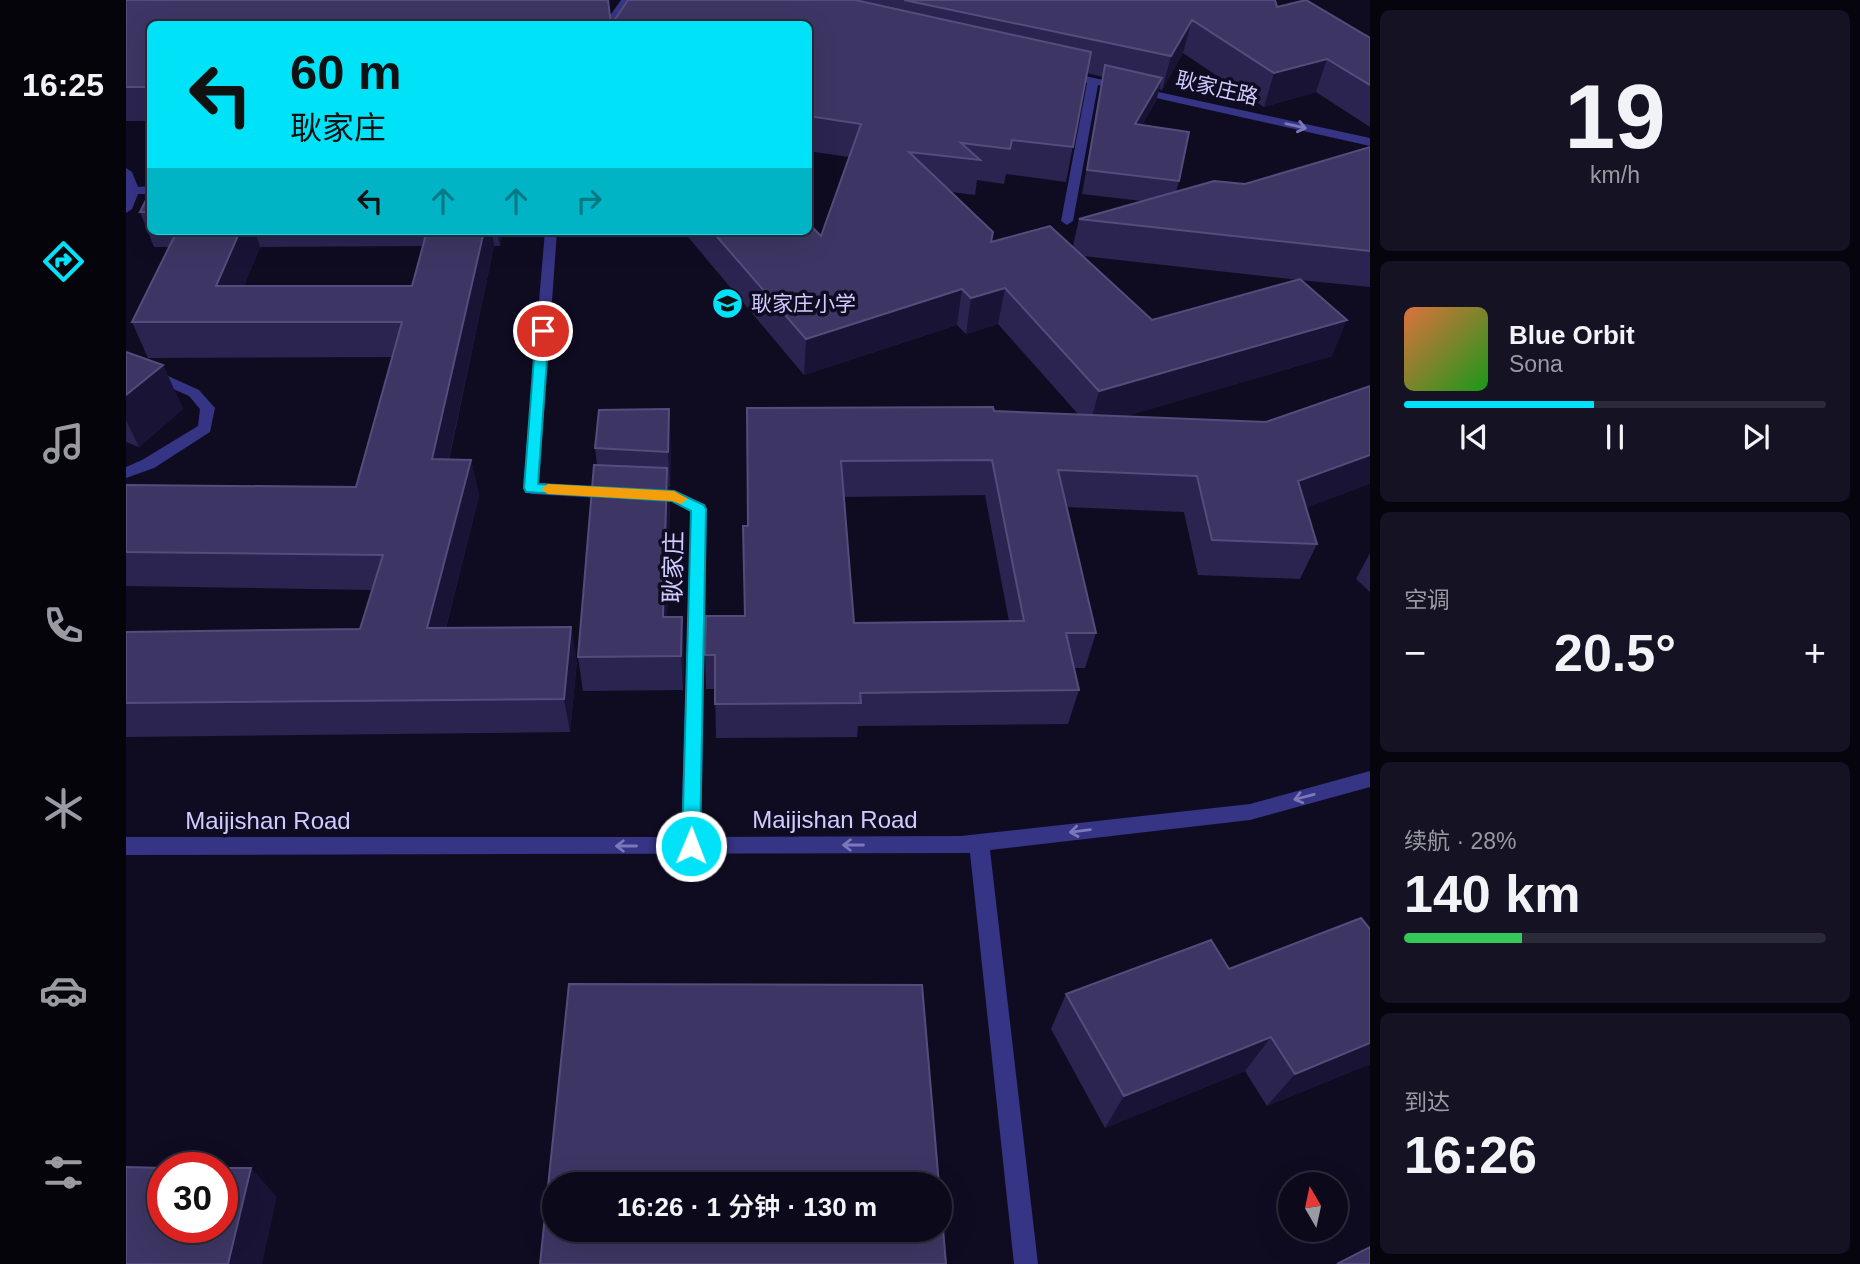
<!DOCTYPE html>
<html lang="zh">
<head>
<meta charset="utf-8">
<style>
  body { margin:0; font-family:Helvetica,"Noto Sans SC",sans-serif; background:#141223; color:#f1f3f6; height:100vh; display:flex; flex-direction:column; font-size:26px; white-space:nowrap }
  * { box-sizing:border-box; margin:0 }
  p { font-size:23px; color:#9a9aa2 }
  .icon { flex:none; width:38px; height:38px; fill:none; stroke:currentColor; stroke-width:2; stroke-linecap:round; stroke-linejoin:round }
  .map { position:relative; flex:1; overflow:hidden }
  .panel { display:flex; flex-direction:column; gap:10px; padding:10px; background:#06050e; width:490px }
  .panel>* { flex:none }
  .banner { position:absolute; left:21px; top:21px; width:665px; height:214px; border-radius:10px; box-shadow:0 7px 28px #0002,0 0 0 2px #2b2a39; background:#00e2f7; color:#111; overflow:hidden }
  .needle { width:46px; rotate:351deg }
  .controls { position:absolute; left:1152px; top:1172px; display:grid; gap:14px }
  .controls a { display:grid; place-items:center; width:70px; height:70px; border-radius:50%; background:#0b091a; box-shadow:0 7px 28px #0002,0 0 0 2px #2b2a39; font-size:35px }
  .speed { position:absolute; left:21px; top:1152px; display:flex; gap:14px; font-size:35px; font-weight:700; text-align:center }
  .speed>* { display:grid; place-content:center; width:91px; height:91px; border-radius:50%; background:#0b091a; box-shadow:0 7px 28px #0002,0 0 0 2px #2b2a39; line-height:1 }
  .speed .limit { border:10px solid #d22; background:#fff; color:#111 }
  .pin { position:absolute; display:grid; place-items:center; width:60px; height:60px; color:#fff; margin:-30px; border:4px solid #fff; border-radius:50%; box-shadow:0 2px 7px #0007 }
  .me { position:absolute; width:77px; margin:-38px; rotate:1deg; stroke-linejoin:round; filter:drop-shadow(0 0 5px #0008) }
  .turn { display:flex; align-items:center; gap:24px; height:147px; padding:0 28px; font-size:32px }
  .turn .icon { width:91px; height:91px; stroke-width:2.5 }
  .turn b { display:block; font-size:49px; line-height:60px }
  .lanes { display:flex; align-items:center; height:66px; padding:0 28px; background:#0003; justify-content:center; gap:35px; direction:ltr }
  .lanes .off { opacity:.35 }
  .big { font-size:52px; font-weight:600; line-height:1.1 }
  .panel .widget { flex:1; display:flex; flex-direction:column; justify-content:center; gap:10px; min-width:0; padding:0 24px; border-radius:10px; background:#141223 }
  .panel .dial { align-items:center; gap:0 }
  .dial b { font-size:91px; line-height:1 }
  .song { display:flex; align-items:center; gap:21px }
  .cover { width:84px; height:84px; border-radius:10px; background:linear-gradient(135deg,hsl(20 70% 55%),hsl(120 70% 35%)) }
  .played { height:7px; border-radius:4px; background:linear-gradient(90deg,#00e2f7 45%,#2b2a39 45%) }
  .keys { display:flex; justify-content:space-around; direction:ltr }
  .heat { display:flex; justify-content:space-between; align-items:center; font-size:38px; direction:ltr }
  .charge { height:10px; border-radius:5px; background:linear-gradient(90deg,#34c759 28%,#2b2a39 0) }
  .trip { position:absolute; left:416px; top:1172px; width:410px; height:70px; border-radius:35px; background:#0b091a; box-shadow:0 7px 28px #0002,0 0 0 2px #2b2a39; font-weight:600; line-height:70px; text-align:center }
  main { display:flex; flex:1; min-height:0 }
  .tab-bar { display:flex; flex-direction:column; width:126px; justify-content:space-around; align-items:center; background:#04040a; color:#9a9aa2 }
  .tab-bar .icon { width:49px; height:49px }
  .tab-bar .current { color:#00e2f7 }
  .tab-bar b { font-size:32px; color:#f1f3f6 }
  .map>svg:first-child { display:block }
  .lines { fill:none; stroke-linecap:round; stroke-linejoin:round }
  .minor { fill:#363484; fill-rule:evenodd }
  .wall { fill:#2b2451; fill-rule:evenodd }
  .shaded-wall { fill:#191336 }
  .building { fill:#3d3664; stroke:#544d7c; stroke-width:2; fill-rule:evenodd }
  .oneway { stroke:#7c78bb }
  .route { fill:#00e2f7; stroke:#0093a1; stroke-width:2 }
  .slow { fill:#f59e0b }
  .labels { text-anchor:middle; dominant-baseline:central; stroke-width:7; stroke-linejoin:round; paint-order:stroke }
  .far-street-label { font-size:21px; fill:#d1ccff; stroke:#0f0c22 }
  .far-poi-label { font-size:21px; fill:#d1ccff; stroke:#0f0c22; text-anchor:start }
  .street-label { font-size:24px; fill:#d1ccff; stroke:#0f0c22 }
</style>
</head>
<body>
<main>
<nav class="tab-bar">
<b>16:25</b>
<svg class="icon current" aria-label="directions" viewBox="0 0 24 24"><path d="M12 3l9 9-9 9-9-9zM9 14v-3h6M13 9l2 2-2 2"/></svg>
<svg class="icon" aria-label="music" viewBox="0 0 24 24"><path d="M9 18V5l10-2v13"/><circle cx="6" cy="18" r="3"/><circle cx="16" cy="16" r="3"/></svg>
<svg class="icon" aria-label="phone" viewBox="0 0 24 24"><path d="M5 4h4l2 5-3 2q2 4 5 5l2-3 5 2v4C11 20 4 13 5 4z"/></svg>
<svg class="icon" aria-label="climate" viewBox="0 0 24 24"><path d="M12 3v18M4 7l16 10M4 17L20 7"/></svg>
<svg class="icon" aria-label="car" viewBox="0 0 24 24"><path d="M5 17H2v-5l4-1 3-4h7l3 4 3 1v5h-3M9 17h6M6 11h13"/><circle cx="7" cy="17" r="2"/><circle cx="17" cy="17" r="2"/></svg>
<svg class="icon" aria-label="filters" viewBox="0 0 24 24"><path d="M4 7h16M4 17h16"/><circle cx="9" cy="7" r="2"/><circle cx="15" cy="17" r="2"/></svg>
</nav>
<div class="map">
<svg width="1244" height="1264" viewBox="0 0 1244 1264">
  <rect width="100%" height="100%" fill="#0f0c22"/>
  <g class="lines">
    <path class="minor" d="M495 0H505L488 24H478Z
      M936 71 1244 138V146L972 85 947 221 941 225 935 221 961 83 932 76 930 74Z
      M0 168 6 172 12 187 24 186V194H12L6 209 0 213Z
      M419 231H431L413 483 495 489 497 493 495 497 489 499 405 494 397 488Z
      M0 357 73 390 89 408 84 432 28 468 0 478V467L16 460 72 426 74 409 63 396 0 368Z
      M521 488 548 490 579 505 581 509 575 837 835 836 1124 804 1244 771V787L1124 820 864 850 912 1264H888L844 853 0 855V837H555L565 512 545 501 515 498 513 494 515 490Z"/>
  </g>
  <path class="wall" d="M0 0 24 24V121H0Z
    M502 0H1149L1151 7 1244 38V127L1190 92 1138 107 1057 53 1036 90 1033 89 1030 101 1016 125 1053 181 1050 192 1119 184 1244 147V287L1174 280 1206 356 1000 416 1180 508 1191 544 1174 579 1072 575 1058 512 940 507 970 633 959 668H948L953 690 942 724 732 726 731 737 590 738 589 689H580L579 655 618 616 622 526 621 408 868 411 952 414 872 324 840 334 831 325 678 375 557 231H682L695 236 723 157 682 151V24ZM961 73 977 77 956 194 1016 201 953 219 947 246 865 242 825 192 849 195 851 180 878 184 880 174 940 182ZM957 256 1173 280 1026 320ZM859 495 883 621 728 623 718 497Z
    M24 192V231H377L374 246H368L323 460H345L353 496 320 628 451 661 444 732 0 737V632L234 629 246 590 0 586V485L230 487 266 357 22 358 6 322 43 247H28L14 212ZM297 246 286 286H118L134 247Z
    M0 352 37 365 57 409 13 447 0 442Z
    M545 445 544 487H543L544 504 541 617 558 651 557 690 457 691 452 657 471 465 469 448Z
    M1244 553V592L1230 579Z
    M1244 929V1064L1141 1106 1119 1071 979 1128 925 1029 940 994 1103 969Z"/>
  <path class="shaded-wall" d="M1066 20 1057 53 1036 90 1045 56Z
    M1201 59 1190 92 1138 107 1148 73Z
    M1036 78 1030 101 1003 148 1009 124Z
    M114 231H129L134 247 103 322 90 286Z
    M358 231H366L368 246 315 495 306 459Z
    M371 231H377L374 246Z
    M879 288 872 324 840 334 845 298Z
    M836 289 831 325 678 375 680 339Z
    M1221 320 1206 356 963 427 973 391Z
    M37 365 57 409 13 447 0 420V395Z
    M543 409 545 445 544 487 542 452Z
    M1244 455V484L1156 517 1172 481Z
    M345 460 353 496 311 663 301 628Z
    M541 468 544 504 540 651 537 617Z
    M556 617 558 651 557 690 555 656Z
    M445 627 451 661 444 732 438 699Z
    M1145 1037 1119 1071 979 1128 998 1096Z
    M1244 1043V1064L1141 1106 1169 1074Z
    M125 1168 151 1197 136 1264H102Z"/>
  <path class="building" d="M0 0H482L485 24H24V87H0Z
    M502 0H729L965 52 947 147 886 140 884 149 835 143 854 160 783 152 867 232 865 242 924 226 1026 320 1174 279 1221 320 973 391 879 288 845 298 836 289 680 339 586 231H682V223L695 236 735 124 682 116V24H486Z
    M778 0H1149L1151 7 1180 0 1244 38V85L1201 59 1148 73 1066 20 1045 56Z
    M979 65 1036 78 1009 124 1063 132 1053 181 961 170Z
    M1244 147V251L953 219 1088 181 1119 184Z
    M24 192V212H14Z
    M51 231H114L90 286H286L301 231H358L306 459 345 460 301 628 445 627 438 699 0 703V632L234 629 257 555 0 552V485L230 487 276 322H6Z
    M0 352 37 365 0 395Z
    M1244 386V455L1172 481 1191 544 1086 540 1071 476 932 470 970 633H940L953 690 734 693 735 703 589 704V655H579L580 616H619L617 526H622L621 408 867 407 868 411 1140 422ZM866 460 898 621 728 623 715 461Z
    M543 409 542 452 469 448 473 410Z
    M468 465 541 468 537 617H556L555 656 452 657Z
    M1235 918 1244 929V1043L1169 1074 1145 1037 998 1096 940 994 1085 940 1103 969Z
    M443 984 796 985 813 1185H429V1230H814V1192L820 1264H414Z
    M0 1167 37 1168V1227H96V1168H125L102 1264H0Z
    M1244 1247V1264H1211Z"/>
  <defs><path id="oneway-shaft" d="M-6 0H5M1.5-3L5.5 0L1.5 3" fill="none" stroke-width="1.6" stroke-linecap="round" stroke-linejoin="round" transform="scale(1.75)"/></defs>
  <g class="oneway">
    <use href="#oneway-shaft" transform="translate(1170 126) rotate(13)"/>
    <use href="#oneway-shaft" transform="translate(1178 797) rotate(165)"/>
    <use href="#oneway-shaft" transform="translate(954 831) rotate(173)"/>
    <use href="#oneway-shaft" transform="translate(727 845) rotate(180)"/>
    <use href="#oneway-shaft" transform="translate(500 846) rotate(-180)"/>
  </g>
  <path class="route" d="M417 327 423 331 412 484 548 491 578 505 580 509 574 846 571 851 565 854 559 851 556 846 565 511 546 501 400 492 398 488 410 331Z"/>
  <path class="slow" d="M422 484 548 491 562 499 555 504 546 501 422 494 415 489Z"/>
  <defs>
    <symbol id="school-disc" viewBox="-11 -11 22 22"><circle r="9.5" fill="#00e2f7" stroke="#0f0c22"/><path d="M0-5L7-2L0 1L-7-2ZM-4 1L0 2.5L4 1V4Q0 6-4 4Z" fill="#111"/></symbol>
  </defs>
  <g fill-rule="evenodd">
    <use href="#school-disc" x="584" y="286" width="35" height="35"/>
  </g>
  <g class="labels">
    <g class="far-street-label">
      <text transform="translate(1091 88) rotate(13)">耿家庄路</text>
    </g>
    <g class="far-poi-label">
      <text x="625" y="303">耿家庄小学</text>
    </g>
    <g class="street-label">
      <text transform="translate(547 567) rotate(-89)">耿家庄</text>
      <text x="709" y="819">Maijishan Road</text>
      <text x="142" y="820">Maijishan Road</text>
    </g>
  </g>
</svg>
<div class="controls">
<a><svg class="needle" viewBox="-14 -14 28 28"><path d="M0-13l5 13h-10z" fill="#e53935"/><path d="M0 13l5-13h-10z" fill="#9a9aa2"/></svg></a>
</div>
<div class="speed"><div class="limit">30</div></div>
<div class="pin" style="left:417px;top:331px;background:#d93025"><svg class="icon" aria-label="arrive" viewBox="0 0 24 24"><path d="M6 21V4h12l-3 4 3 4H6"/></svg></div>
<svg class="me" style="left:565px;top:846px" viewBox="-20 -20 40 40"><circle r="17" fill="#00e2f7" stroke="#fff" stroke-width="3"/><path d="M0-11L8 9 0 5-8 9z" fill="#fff"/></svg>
<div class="trip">16:26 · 1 分钟 · 130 m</div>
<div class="banner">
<div class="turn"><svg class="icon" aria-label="left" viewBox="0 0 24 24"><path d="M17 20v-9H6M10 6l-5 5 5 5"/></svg><div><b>60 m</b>耿家庄</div></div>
<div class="lanes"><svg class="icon" aria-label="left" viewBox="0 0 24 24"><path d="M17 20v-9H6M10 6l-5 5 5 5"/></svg><svg class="icon off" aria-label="ahead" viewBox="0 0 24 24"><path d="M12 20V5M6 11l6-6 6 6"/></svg><svg class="icon off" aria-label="ahead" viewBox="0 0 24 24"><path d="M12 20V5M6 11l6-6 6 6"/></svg><svg class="icon off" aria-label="right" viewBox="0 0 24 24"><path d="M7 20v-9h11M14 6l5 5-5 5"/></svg></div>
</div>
</div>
<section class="panel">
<div class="widget dial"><b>19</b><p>km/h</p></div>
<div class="widget">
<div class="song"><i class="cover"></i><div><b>Blue Orbit</b><p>Sona</p></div></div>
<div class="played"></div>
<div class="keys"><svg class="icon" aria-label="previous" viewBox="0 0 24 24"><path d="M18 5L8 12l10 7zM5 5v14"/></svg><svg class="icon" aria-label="pause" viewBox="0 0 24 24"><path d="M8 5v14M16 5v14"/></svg><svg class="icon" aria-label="next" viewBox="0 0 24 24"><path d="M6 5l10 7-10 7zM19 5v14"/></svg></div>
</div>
<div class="widget"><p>空调</p>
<div class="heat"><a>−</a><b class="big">20.5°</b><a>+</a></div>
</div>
<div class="widget"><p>续航 · 28%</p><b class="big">140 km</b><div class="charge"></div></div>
<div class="widget"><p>到达</p><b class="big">16:26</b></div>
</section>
</main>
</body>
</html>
